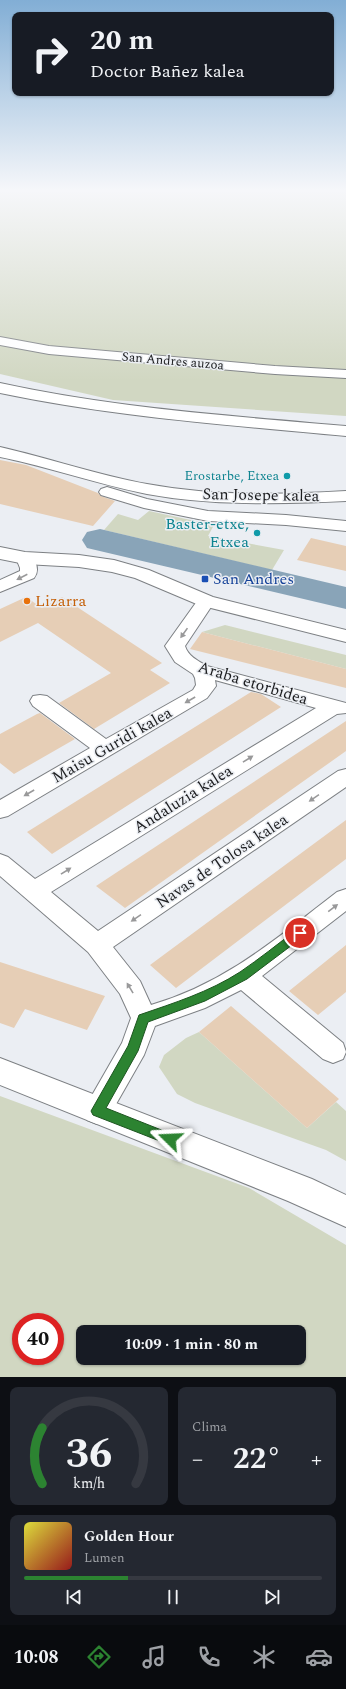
<!DOCTYPE html>
<html lang="es">
<head>
<meta charset="utf-8">
<style>
  body { margin:0; font-family:Spectral,serif; background:#242831; color:#f1f3f6; height:100vh; display:flex; flex-direction:column; font-size:15px; white-space:nowrap }
  * { box-sizing:border-box; margin:0 }
  p { font-size:13px; color:#9ea1a6 }
  .icon { flex:none; width:22px; height:22px; fill:none; stroke:currentColor; stroke-width:2; stroke-linecap:round; stroke-linejoin:round }
  .map { position:relative; height:1377px; overflow:hidden }
  .details { display:flex; flex-direction:column; gap:10px; padding:10px; background:#0d0f14; flex:1 }
  .details>* { flex:none }
  .top-card { position:absolute; left:12px; top:12px; width:322px; height:84px; border-radius:8px; box-shadow:0 1px 3px #0004; background:#171b24; color:#f1f3f6; overflow:hidden }
  .speed { position:absolute; left:12px; top:1313px; display:flex; gap:8px; font-size:20px; font-weight:700; text-align:center }
  .speed>* { display:grid; place-content:center; width:52px; height:52px; border-radius:50%; background:#171b24; box-shadow:0 1px 3px #0004; line-height:1 }
  .speed .limit { border:6px solid #d22; background:#fff; color:#111 }
  .pin { position:absolute; display:grid; place-items:center; width:34px; height:34px; color:#fff; margin:-17px; border:2px solid #fff; border-radius:50%; box-shadow:0 1px 4px #0007 }
  .me { position:absolute; width:44px; margin:-22px; rotate:291deg; stroke-linejoin:round; filter:drop-shadow(0 0 3px #0008) }
  .turn { display:flex; align-items:center; gap:14px; height:84px; padding:0 12px; font-size:18px }
  .turn .icon { width:52px; height:52px; stroke-width:2.5 }
  .turn b { display:block; font-size:28px; line-height:34px }
  .big { font-size:30px; font-weight:700; line-height:1.1 }
  .details .widget { flex:1; display:flex; flex-direction:column; justify-content:center; gap:6px; min-width:0; padding:0 14px; border-radius:8px; background:#242831 }
  .details .dial { align-items:center; gap:0 }
  .dial svg { height:104px; overflow:visible; fill:none; stroke:#363941; stroke-width:7; stroke-linecap:round; text-anchor:middle }
  .dial text { fill:#f1f3f6; stroke:none }
  .song { display:flex; align-items:center; gap:12px }
  .cover { width:48px; height:48px; border-radius:6px; background:linear-gradient(135deg,hsl(60 70% 55%),hsl(0 70% 35%)) }
  .played { height:4px; border-radius:2px; background:linear-gradient(90deg,#2c8331 35%,#363941 35%) }
  .keys { display:flex; justify-content:space-around; direction:ltr }
  .heat { display:flex; justify-content:space-between; align-items:center; font-size:22px; direction:ltr }
  .details .tiles { flex:1; display:grid; gap:10px; grid-template-columns:1fr 1fr }
  .widget:last-child { grid-column:span 2 }
  .trip { position:absolute; left:76px; top:1325px; width:230px; height:40px; border-radius:8px; background:#171b24; box-shadow:0 1px 3px #0004; font-weight:700; line-height:40px; text-align:center }
  .tabs { display:flex; height:64px; justify-content:space-around; align-items:center; background:#090b0e; color:#9ea1a6 }
  .tabs .icon { width:28px; height:28px }
  .tabs .selected { color:#2c8331 }
  .tabs b { font-size:18px; color:#f1f3f6 }
  .map>svg:first-child { display:block }
  .green { fill:#d1d7c2; fill-rule:evenodd }
  .lines { fill:none; stroke-linecap:round; stroke-linejoin:round }
  .river { fill:#89a4b8; fill-rule:evenodd }
  .building { fill:#e6ceb6 }
  .minor-casing { stroke:#7d8084; stroke-width:2 }
  .tertiary-casing { stroke:#7d8084; stroke-width:2 }
  .primary-casing { stroke:#7d8084; stroke-width:2 }
  .minor { fill:#fff; fill-rule:evenodd }
  .tertiary { fill:#fff; fill-rule:evenodd }
  .primary { fill:#fff; fill-rule:evenodd }
  .oneway { fill:#99999a }
  .route { fill:#2c8331; stroke:#1d5520 }
  .culture-dot { fill:#0f9aa8; stroke:#ebeef3; stroke-width:1.5 }
  .transit-dot { fill:#1a4fb4; stroke:#ebeef3; stroke-width:1.5 }
  .food-dot { fill:#e8710a; stroke:#ebeef3; stroke-width:1.5 }
  .labels { text-anchor:middle; dominant-baseline:central; stroke-width:3; stroke-linejoin:round; paint-order:stroke }
  .far-street-label { font-size:13px; fill:#1c1d1f; stroke:#ebeef3 }
  .far-culture-label { font-size:13px; fill:#0d838f; stroke:#ebeef3; text-anchor:end }
  .street-label { font-size:16px; fill:#1c1d1f; stroke:#ebeef3 }
  .culture-label { font-size:16px; fill:#0d838f; stroke:#ebeef3; text-anchor:end }
  .transit-label { font-size:16px; fill:#164399; stroke:#ebeef3; text-anchor:start }
  .food-label { font-size:16px; fill:#c56008; stroke:#ebeef3; text-anchor:start }
</style>
</head>
<body>
<div class="map">
<svg width="346" height="1377" viewBox="0 0 346 1377">
  <rect width="100%" height="100%" fill="#ebeef3"/>
  <path class="green" d="M0 189H346V416L113 400 0 374Z
    M149 511 214 525 208 536 284 550 272 570 104 530 118 514 138 520Z
    M225 625 346 655V669L202 632Z
    M199 1032 307 1128 336 1102 346 1111V1161L326 1150 195 1103 177 1094 159 1067 164 1055 186 1038Z
    M0 1096 249 1188 346 1245V1377H0ZM21 1322H55V1356H21ZM83 1332H299V1358H83Z"/>
  <g class="lines">
    <path class="river" d="M100 529 346 587V609L87 548 82 540 87 532Z"/>
  </g>
  <path class="building" d="M0 460 26 465 98 493 101 496 115 501 93 526 0 504Z
    M311 538 346 546V571L297 560Z
    M26 597 42 608 62 597 162 663 150 670 170 683 94 729 59 703 111 673 38 623 0 642V609Z
    M202 632 346 669V688L190 649Z
    M251 692 261 694 281 707 52 854 27 832Z
    M40 713 75 739 14 774 0 763V734L37 714Z
    M346 721V751L125 908 96 886Z
    M346 820V859L176 988 150 965Z
    M346 945V992L318 1015 289 991Z
    M0 962 105 996 87 1030 25 1009 14 1028 0 1023Z
    M231 1006 339 1099 307 1128 199 1032Z"/>
  <g class="lines">
    <defs>
      <path id="minor" d="M0 337 49 346 275 366 346 370V378L275 374 49 354 0 345Z
        M0 447C49 458 97 475 147 484 212 496 280 495 346 491V501C280 504 212 506 147 494 97 484 49 467 0 457Z
        M107 487 147 499 208 511 286 515 346 521V531L286 525 208 521 144 508 101 495 99 492 101 489Z
        M25 553 31 554C36 562 40 570 34 578L0 592V580L20 571V568L16 558 19 554Z
        M206 596 212 597 215 601 185 646C188 656 198 661 207 666L346 703V713L337 714 51 892 98 931 338 771 346 769V787L113 947 140 981 151 1005C226 983 277 938 337 892L346 889V911L262 976 343 1043 346 1052 343 1059 333 1063 323 1059 241 990 205 1008 155 1026 144 1055 107 1120 97 1124 87 1120 83 1111 122 1043 131 1018 120 994 88 952 0 876V854L8 857 35 879 316 708 215 680 216 686 207 698 8 816 0 818V800L90 748 33 706 30 701 33 696 40 695 47 696 106 739 193 690 196 685 195 678 193 674 175 662 165 646 200 597Z"/>
      <path id="tertiary" d="M0 547 25 552 79 555 114 560 149 570 213 597 346 630V642L199 605 135 578 112 572 79 567 25 564 0 559Z
        M0 1058 312 1179 346 1195V1227L288 1201 0 1085Z"/>
      <path id="primary" d="M0 383C114 408 230 416 346 426V436C230 425 114 417 0 393Z"/>
    </defs>
    <use href="#minor" class="minor-casing"/>
    <use href="#tertiary" class="tertiary-casing"/>
    <use href="#primary" class="primary-casing"/>
    <use href="#minor" class="minor"/>
    <use href="#tertiary" class="tertiary"/>
    <use href="#primary" class="primary"/>
  </g>
  <defs><path id="oneway-solid" d="M-6-.8H1V-3.2L6.5 0L1 3.2V.8H-6Z"/></defs>
  <g class="oneway">
    <use href="#oneway-solid" transform="translate(22 577) rotate(153)"/>
    <use href="#oneway-solid" transform="translate(184 633) rotate(125)"/>
    <use href="#oneway-solid" transform="translate(190 700) rotate(150)"/>
    <use href="#oneway-solid" transform="translate(248 759) rotate(-32)"/>
    <use href="#oneway-solid" transform="translate(29 793) rotate(150)"/>
    <use href="#oneway-solid" transform="translate(314 798) rotate(146)"/>
    <use href="#oneway-solid" transform="translate(66 871) rotate(-32)"/>
    <use href="#oneway-solid" transform="translate(333 908) rotate(-37)"/>
    <use href="#oneway-solid" transform="translate(136 918) rotate(146)"/>
    <use href="#oneway-solid" transform="translate(130 988) rotate(-121)"/>
  </g>
  <linearGradient id="sky" x2="0" y2="1"><stop stop-color="#82aed5"/><stop offset="0.5" stop-color="#f6f7fa"/><stop offset="1" stop-color="#f6f7fa" stop-opacity="0"/></linearGradient>
  <rect width="346" height="381" fill="url(#sky)"/>
  <path class="route" d="M300 928 304 930 306 933 304 936 247 979 205 1001 148 1022 138 1051 106 1108 174 1135 176 1139 174 1143 170 1145 93 1115 91 1111 128 1046 139 1015C174 1003 209 992 240 972 259 959 278 944 296 930Z"/>
  <g class="culture-dot">
    <circle cx="287" cy="476" r="4"/>
    <circle cx="257" cy="533" r="4"/>
  </g>
  <rect class="transit-dot" x="201" y="575" width="8" height="8" rx="2"/>
  <circle class="food-dot" cx="27" cy="601" r="4"/>
  <g class="labels">
    <g class="far-street-label">
      <text transform="translate(173 361) rotate(5)">San Andres auzoa</text>
    </g>
    <g class="far-culture-label">
      <text x="279" y="476">Erostarbe, Etxea</text>
    </g>
    <g class="street-label">
      <text transform="translate(261 495) rotate(1)">San Josepe kalea</text>
      <text transform="translate(253 683) rotate(17)">Araba etorbidea</text>
      <text transform="translate(112 745) rotate(-30)">Maisu Guridi kalea</text>
      <text transform="translate(183 799) rotate(-32)">Andaluzia kalea</text>
      <text transform="translate(222 861) rotate(-34)">Navas de Tolosa kalea</text>
    </g>
    <g class="culture-label">
      <text x="249" y="524">Baster-etxe,<tspan x="249" dy="18">Etxea</tspan></text>
    </g>
    <g class="transit-label">
      <text x="213" y="579">San Andres</text>
    </g>
    <g class="food-label">
      <text x="35" y="601">Lizarra</text>
    </g>
  </g>
</svg>
<div class="speed"><div class="limit">40</div></div>
<div class="pin" style="left:300px;top:933px;background:#d93025"><svg class="icon" aria-label="arrive" viewBox="0 0 24 24"><path d="M6 21V4h12l-3 4 3 4H6"/></svg></div>
<svg class="me" style="left:170px;top:1139px" viewBox="-20 -20 40 40"><path d="M0-17L14 15 0 8-14 15z" fill="#2c8331" stroke="#fff" stroke-width="4"/></svg>
<div class="trip">10:09 · 1 min · 80 m</div>
<div class="top-card">
<div class="turn"><svg class="icon" aria-label="right" viewBox="0 0 24 24"><path d="M7 20v-9h11M14 6l5 5-5 5"/></svg><div><b>20 m</b>Doctor Bañez kalea</div></div>
</div>
</div>
<section class="details">
<div class="tiles">
<div class="widget dial"><svg viewBox="0 0 100 80">
<path d="M14 69A42 42 0 1 1 86 69"/>
<path d="M14 69A42 42 0 0 1 14 26" stroke="#2c8331"/>
<text x="50" y="56" font-size="32" font-weight="700">36</text>
<text x="50" y="72" font-size="11">km/h</text>
</svg></div>
<div class="widget"><p>Clima</p>
<div class="heat"><a>−</a><b class="big">22°</b><a>+</a></div>
</div>
<div class="widget">
<div class="song"><i class="cover"></i><div><b>Golden Hour</b><p>Lumen</p></div></div>
<div class="played"></div>
<div class="keys"><svg class="icon" aria-label="previous" viewBox="0 0 24 24"><path d="M18 5L8 12l10 7zM5 5v14"/></svg><svg class="icon" aria-label="pause" viewBox="0 0 24 24"><path d="M8 5v14M16 5v14"/></svg><svg class="icon" aria-label="next" viewBox="0 0 24 24"><path d="M6 5l10 7-10 7zM19 5v14"/></svg></div>
</div>
</div>
</section>
<nav class="tabs">
<b>10:08</b>
<svg class="icon selected" aria-label="directions" viewBox="0 0 24 24"><path d="M12 3l9 9-9 9-9-9zM9 14v-3h6M13 9l2 2-2 2"/></svg>
<svg class="icon" aria-label="music" viewBox="0 0 24 24"><path d="M9 18V5l10-2v13"/><circle cx="6" cy="18" r="3"/><circle cx="16" cy="16" r="3"/></svg>
<svg class="icon" aria-label="phone" viewBox="0 0 24 24"><path d="M5 4h4l2 5-3 2q2 4 5 5l2-3 5 2v4C11 20 4 13 5 4z"/></svg>
<svg class="icon" aria-label="climate" viewBox="0 0 24 24"><path d="M12 3v18M4 7l16 10M4 17L20 7"/></svg>
<svg class="icon" aria-label="car" viewBox="0 0 24 24"><path d="M5 17H2v-5l4-1 3-4h7l3 4 3 1v5h-3M9 17h6M6 11h13"/><circle cx="7" cy="17" r="2"/><circle cx="17" cy="17" r="2"/></svg>
</nav>
</body>
</html>
